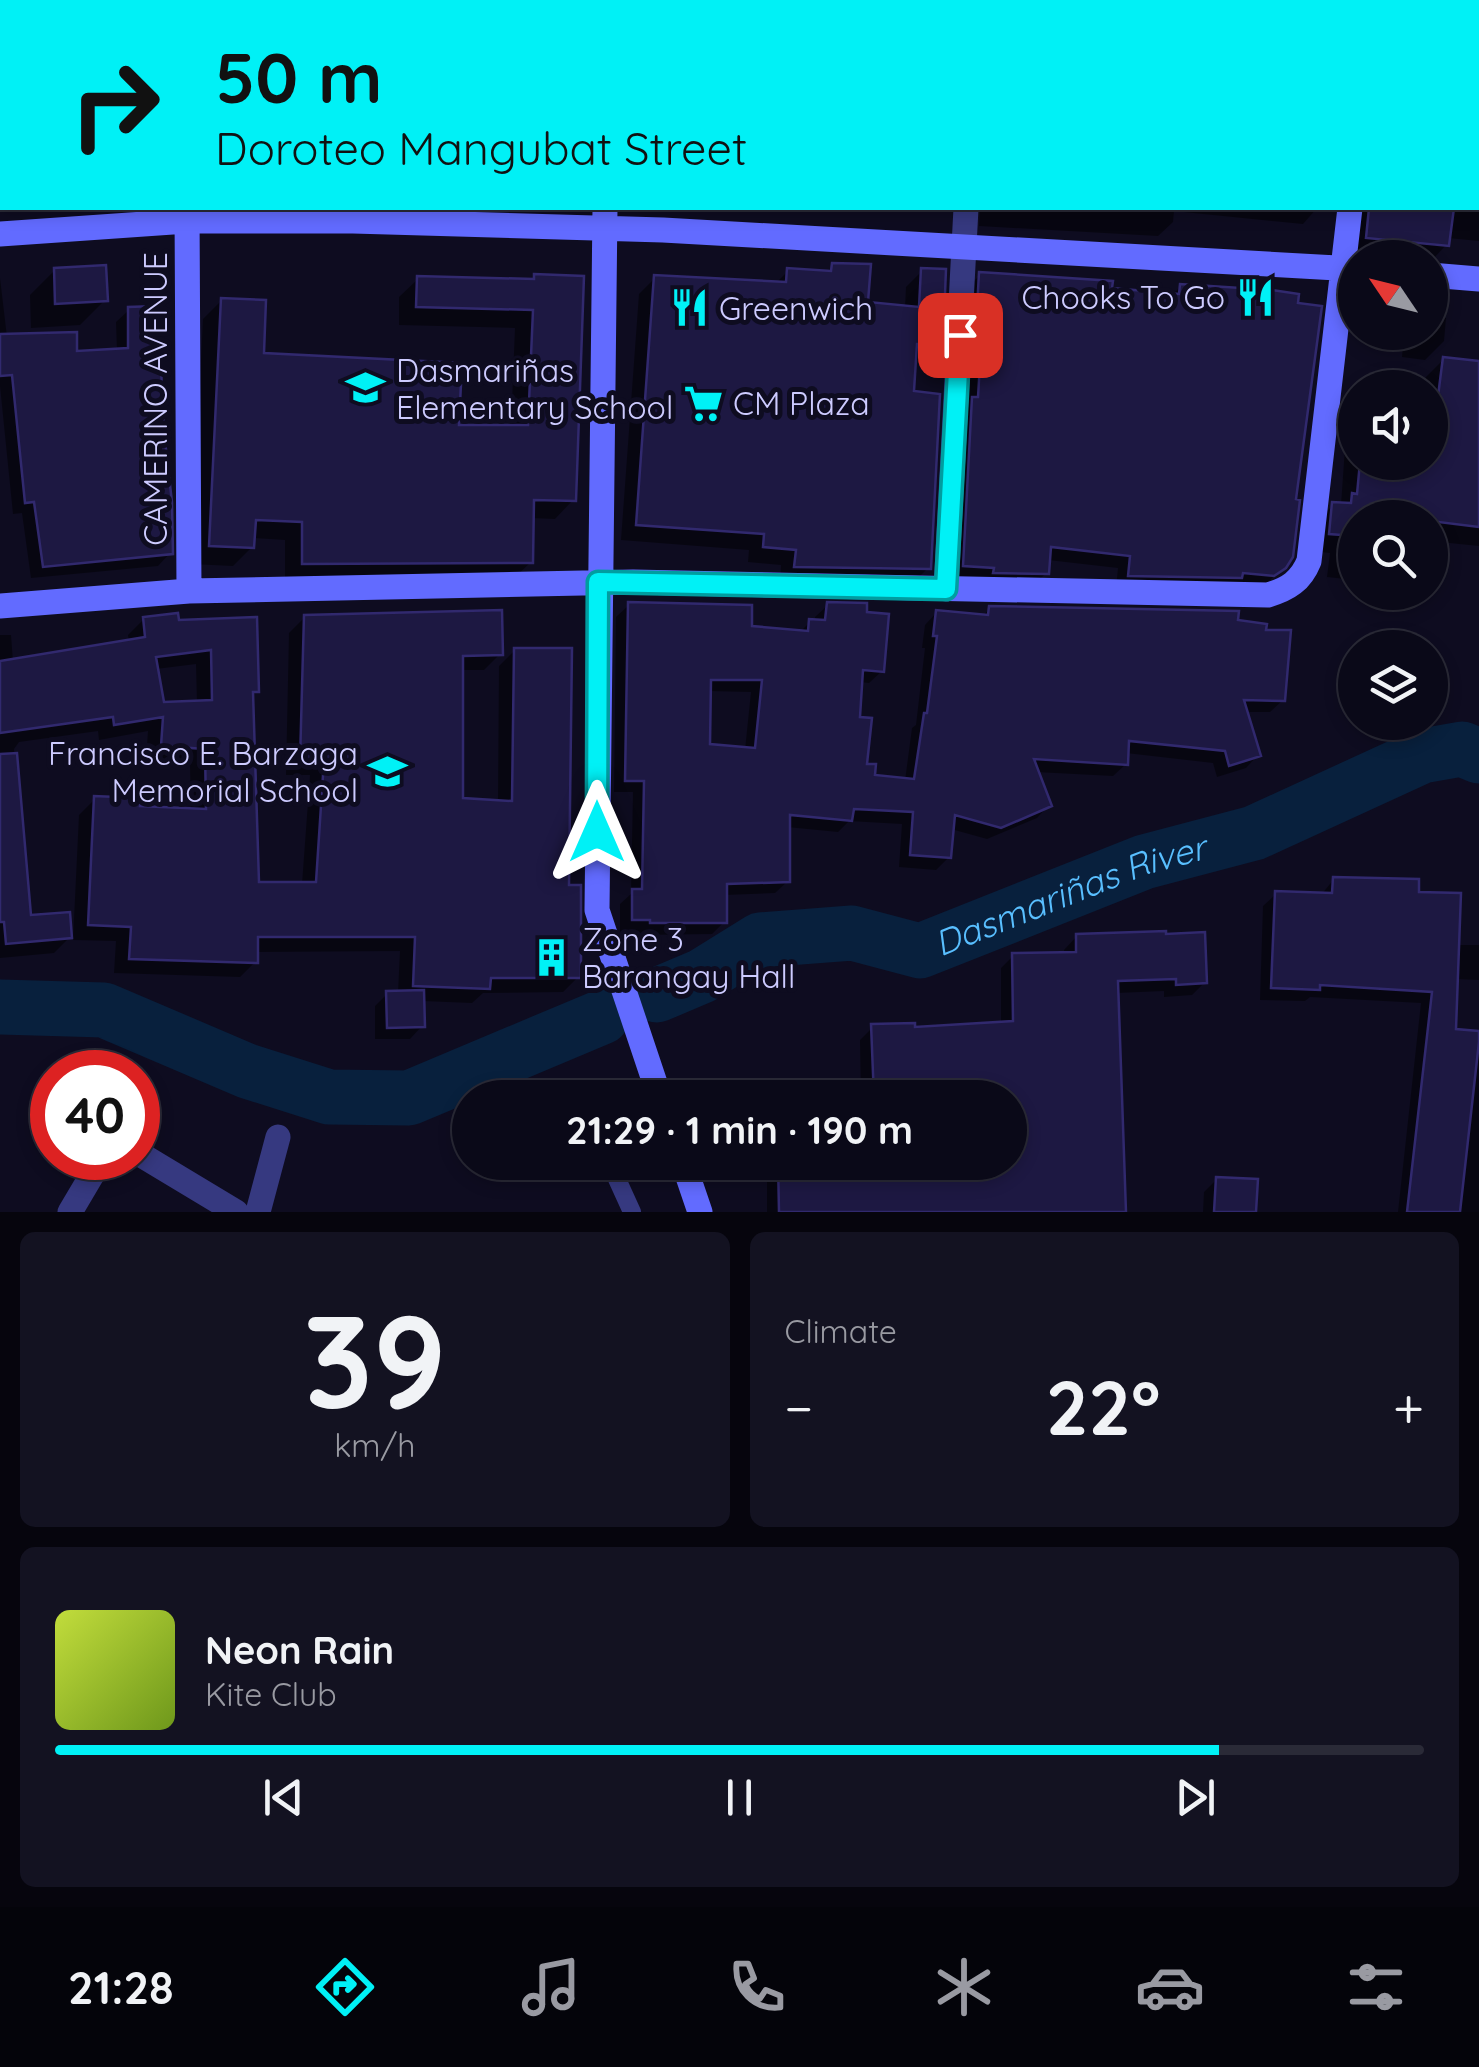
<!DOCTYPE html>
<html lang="en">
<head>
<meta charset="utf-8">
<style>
  body { margin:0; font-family:Quicksand,sans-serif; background:#131221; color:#f1f3f6; height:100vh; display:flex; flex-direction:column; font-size:38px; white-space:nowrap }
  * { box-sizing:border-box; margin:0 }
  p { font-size:32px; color:#999aa2 }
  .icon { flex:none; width:55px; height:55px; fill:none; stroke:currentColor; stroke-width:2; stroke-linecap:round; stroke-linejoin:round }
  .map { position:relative; height:1212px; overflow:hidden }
  .details { display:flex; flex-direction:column; gap:20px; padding:20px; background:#06050d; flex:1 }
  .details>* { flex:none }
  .top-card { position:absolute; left:0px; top:0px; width:1480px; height:210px; box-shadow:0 5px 15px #0003,0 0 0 2px #2a2a37; background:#00f1f6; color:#111; overflow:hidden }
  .needle { width:65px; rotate:305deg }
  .buttons { position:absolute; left:1338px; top:240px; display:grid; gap:20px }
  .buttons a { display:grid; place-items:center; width:110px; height:110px; border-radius:50%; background:#0a0918; box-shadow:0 5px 15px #0003,0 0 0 2px #2a2a37; font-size:50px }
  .speed { position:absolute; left:30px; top:1050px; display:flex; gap:20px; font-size:50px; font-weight:700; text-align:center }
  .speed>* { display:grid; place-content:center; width:130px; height:130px; border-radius:50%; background:#0a0918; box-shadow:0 5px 15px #0003,0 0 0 2px #2a2a37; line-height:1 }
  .speed .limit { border:15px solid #d22; background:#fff; color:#111 }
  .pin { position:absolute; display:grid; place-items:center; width:85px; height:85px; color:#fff; margin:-42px; border-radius:20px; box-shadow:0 5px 15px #0006 }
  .me { position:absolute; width:110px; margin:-55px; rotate:0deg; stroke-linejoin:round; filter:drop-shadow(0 0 8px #0008) }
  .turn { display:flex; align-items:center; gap:35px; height:210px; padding:0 50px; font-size:45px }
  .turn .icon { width:130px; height:130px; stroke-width:2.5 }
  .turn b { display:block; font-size:70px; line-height:85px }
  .big { font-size:75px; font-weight:800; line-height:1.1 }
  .details .card { flex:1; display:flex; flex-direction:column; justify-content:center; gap:15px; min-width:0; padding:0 35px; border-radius:15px; background:#131221 }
  .details .dial { align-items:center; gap:0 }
  .dial b { font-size:130px; line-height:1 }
  .song { display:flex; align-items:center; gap:30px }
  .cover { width:120px; height:120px; border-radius:15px; background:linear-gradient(135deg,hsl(70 70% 55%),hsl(80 70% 35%)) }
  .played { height:10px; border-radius:5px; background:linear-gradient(90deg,#00f1f6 85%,#2a2a37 85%) }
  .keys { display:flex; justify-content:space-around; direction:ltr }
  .heat { display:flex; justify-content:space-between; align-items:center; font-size:55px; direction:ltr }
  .details .tiles { flex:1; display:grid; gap:20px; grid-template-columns:1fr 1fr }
  .card:last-child { grid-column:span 2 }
  .trip { position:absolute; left:452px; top:1080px; width:575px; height:100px; border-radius:50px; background:#0a0918; box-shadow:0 5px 15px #0003,0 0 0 2px #2a2a37; font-weight:800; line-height:100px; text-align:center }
  .dock { display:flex; height:160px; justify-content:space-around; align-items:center; background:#04040a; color:#999aa2 }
  .dock .icon { width:70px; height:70px }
  .dock .active { color:#00f1f6 }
  .dock b { font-size:45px; color:#f1f3f6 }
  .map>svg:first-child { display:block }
  .green { fill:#0f2a27 }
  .shadow { fill:#0007; fill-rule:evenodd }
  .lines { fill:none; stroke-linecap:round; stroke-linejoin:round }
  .river { stroke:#08203d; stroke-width:55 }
  .building { fill:#1d1842; stroke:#31296e; stroke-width:2.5; fill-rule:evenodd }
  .lane { stroke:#363980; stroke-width:18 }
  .street { stroke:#363980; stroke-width:25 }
  .secondary { stroke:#626bff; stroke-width:25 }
  .route-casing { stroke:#009da0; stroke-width:25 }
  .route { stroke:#00f1f6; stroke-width:18 }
  .labels { text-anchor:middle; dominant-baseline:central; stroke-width:10; stroke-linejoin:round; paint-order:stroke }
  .poi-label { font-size:32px; fill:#cdcbff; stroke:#0e0c20; text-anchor:start }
  .street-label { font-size:32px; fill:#cdcbff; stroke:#0e0c20 }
  .water-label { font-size:35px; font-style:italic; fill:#59bfff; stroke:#0e0c20 }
</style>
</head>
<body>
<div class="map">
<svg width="1479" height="1212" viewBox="0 0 1479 1212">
  <rect width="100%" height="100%" fill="#0e0c20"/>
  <path class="green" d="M220 0H517L219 2Z"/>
  <path class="shadow" d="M0 0H148L2 2 0 73Z
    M393 0H471L393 2Z
    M515 0H604L515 2Z
    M615 0H956L957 2H618Z
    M965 0H1353L1352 2Z
    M1479 34V241L1448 238 1447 244 1433 259 1352 251 1357 208H1478Z
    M0 111 2 208H42L0 210Z
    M980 208H1317L1303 224 1174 211 1173 222 1158 236 979 226Z
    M833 266 865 305 905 308 906 287 922 271 940 344 924 360H913L912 394 928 568 912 584 780 582 781 565 748 562 749 550 621 540 639 294 655 278 775 284 788 271 825 273Z
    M55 270 105 300 80 325 31 328 30 295Z
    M980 275 1171 296 1181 286 1284 566 1270 580 1259 588H1116L1118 568 1048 560 1046 573 1033 586 952 579 967 288Z
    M535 277 573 500 555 519 531 518V562L512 580 285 582V540L252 538V547L233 566 191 564 203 319 222 300 261 355 456 428 511 427 515 328 399 325V297L418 279 530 282Z
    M0 278 7 337 75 354 117 351 116 322 129 310 154 349 170 553 158 566 31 578 22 513 13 514 0 386Z
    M1430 316 1446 318 1444 341 1425 360 1402 357 1404 334 1430 332Z
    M1444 359 1479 363V546L1430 541V518H1355V580L1327 577 1330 553 1312 551 1315 523 1333 505H1341L1347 419 1355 412V462H1430V388H1424L1425 378Z
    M629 605 749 629 799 633 810 622H815V617L828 605 882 671 869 683 860 682 857 719 864 766 872 777 905 781 912 728 916 725 925 648H922L925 625 937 612 982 617 990 608 1235 623 1283 700 1270 712H1245L1258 755 1246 768 1217 777 1213 763 1126 753V764L1113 776 1036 772 1049 805 1037 818 987 839 951 829 949 857 936 870 899 867 902 824 849 821 838 832 787 827 788 881 775 893 724 895V922L712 934 639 935V931L620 932V904L631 894 633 792H614L616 617ZM708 691 751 692 745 750 707 746Z
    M305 617 500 654 484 670H461L460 800 498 802 499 666 515 650 566 888 578 977 563 992 483 993 472 1003 422 1001V1026L410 1039H375V1006L387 994 398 993 400 951 255 952V962L240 977 114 973 116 941 73 940 79 815 95 799 138 809 191 811 190 764 146 761 148 731 99 740 98 731 19 742 14 749 28 918 70 937 54 953 0 958V635H11L13 662 129 642 128 635 144 619 177 622 254 620 257 691 250 697 257 884H302L310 775H286L289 633ZM196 664 197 703 162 704 156 669Z
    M1334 879 1416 894 1457 945H1479V980L1456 979 1454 1031 1479 1051V1212H1398L1421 1003 1310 997 1305 1001 1260 1000 1263 906 1276 894 1321 895Z
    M1077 936 1205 982 1192 995 1164 997V991L1116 993 1123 1212H767V1162H1010V1098H861L860 1040 873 1027 912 1030 1001 1024V968L1014 955 1064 954V950Z
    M1217 1179 1254 1212H1203L1204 1192Z"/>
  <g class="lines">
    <g class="river">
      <path id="s1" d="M657 995 702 976 760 940 852 933 920 951 1144 862 1254 833 1422 756 1462 749 1479 756"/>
      <path d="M0 1007 104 1010 247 1071 329 1097 409 1098 602 1017"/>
    </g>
  </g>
  <path class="building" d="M1369 208H1454L1449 246 1366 238Z
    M832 263 871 264 868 302 919 307 921 268 946 269 943 345 917 344 914 391 940 394 931 569 794 567 796 550 763 547 764 534 636 525 654 275 786 282 787 268 831 271Z
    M106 265 108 301 55 304 54 268Z
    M979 272 1113 281 1112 288 1179 294 1180 284 1272 290 1299 294 1298 303 1322 306 1296 499 1300 500 1293 557 1286 568 1274 576 1243 573 1242 578 1128 576 1130 556 1051 547 1049 574 993 573 994 568 963 566 972 397H978L981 347H975Z
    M534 274 584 276 576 501 534 500 533 563 302 564V522L256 520 254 548 209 546 221 298 266 300 264 353 462 363 459 425H528L533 310 416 307 417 276 534 279Z
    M156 306V346H160L164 432 172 502 173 554 43 567 34 502 25 503 12 375 0 376V334L77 332V351L128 348V307Z
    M1443 357 1479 361V527L1430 521V518H1355V536L1329 534 1332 502 1351 503 1352 493 1357 494 1360 462H1430V404H1437Z
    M628 602 752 605V626L808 631 809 619 825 620 827 602 867 603V612L889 614 884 672 863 670 860 717 872 718 867 764H876L875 775 914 779 924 713H927L937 636H933L936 610 988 615 989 606 1239 611 1238 620 1267 624 1266 630H1291L1285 701 1244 700 1261 756 1229 766 1225 751 1129 741 1128 765 1034 759 1052 806 1001 828 955 815 951 858 910 855 913 812 854 809 852 821 790 815V882L727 884V923H650V920H632V889H642L644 781H625ZM711 680H762L755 748 710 744Z
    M502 610 503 655 463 656V798L512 801 514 648H572L569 885H581V978H491L490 989 413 986 415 937H258V963L129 959 131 927 88 925 94 796 141 798 140 806 206 809 205 749 161 746 163 717 114 725 113 717 0 733V661L145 637 143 617 178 613 179 620 257 617 259 692H253L259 882H316L324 760 300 761 304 615ZM211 650 212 700 164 702 156 657Z
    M17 753 31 915 70 912 72 938 6 944 4 922H0V754Z
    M1333 877 1419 879V892L1461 893 1456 1029 1479 1031V1042L1460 1212H1407L1432 992 1320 985V990L1271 988 1275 891 1332 893Z
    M1166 931V934L1205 932 1207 983 1176 985V979L1118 981 1126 1212H779L778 1162H1010V1098H874L871 1024 915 1023V1027L1013 1021 1012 953 1076 952V934Z
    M424 990 425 1027 387 1028 386 991Z
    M1216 1177 1258 1179 1256 1212H1214Z"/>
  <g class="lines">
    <path class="lane" d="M620 1162 617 1179 632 1212"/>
    <path class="street" d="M975 2V0
      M946 589 966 208
      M138 1097 141 1090
      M138 1153 236 1212
      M70 1212 102 1158
      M258 1212 278 1137"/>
    <path class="secondary" d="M191 2V0
      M622 2V0
      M1371 2V0
      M187 208 189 591
      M605 208 597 910 660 1098
      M0 234 187 221H353L663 230 1355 269
      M1430 275 1479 279
      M0 606 189 591 633 582 1268 595C1288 589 1301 581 1309 561L1350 208
      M683 1162 700 1212"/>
  </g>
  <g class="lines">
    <defs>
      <path id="route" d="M597 832 598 582 946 589 960 335"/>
    </defs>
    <use href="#route" class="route-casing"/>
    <use href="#route" class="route"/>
  </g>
  <defs>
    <symbol id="restaurant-bare" viewBox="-9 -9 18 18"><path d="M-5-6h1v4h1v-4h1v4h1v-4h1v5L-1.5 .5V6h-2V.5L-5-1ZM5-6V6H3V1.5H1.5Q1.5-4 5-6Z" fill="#00f1f6" stroke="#0e0c20" stroke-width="2.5" paint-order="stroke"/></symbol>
    <symbol id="school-bare" viewBox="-9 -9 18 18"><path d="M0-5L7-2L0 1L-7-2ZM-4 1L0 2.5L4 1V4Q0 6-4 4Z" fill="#00f1f6" stroke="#0e0c20" stroke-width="2.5" paint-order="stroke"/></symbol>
    <symbol id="supermarket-bare" viewBox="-9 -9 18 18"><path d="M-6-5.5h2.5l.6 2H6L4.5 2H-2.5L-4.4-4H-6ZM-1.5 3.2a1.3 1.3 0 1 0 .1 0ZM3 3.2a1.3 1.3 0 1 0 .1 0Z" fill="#00f1f6" stroke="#0e0c20" stroke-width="2.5" paint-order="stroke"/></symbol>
    <symbol id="building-bare" viewBox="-9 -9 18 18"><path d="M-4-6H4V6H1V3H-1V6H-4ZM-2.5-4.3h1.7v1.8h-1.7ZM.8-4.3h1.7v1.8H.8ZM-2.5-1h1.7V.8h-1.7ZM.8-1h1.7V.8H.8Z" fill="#00f1f6" stroke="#0e0c20" stroke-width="2.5" paint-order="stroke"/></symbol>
  </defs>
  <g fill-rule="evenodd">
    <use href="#restaurant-bare" x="1228" y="270" width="55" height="55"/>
    <use href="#restaurant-bare" x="662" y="280" width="55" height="55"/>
    <use href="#school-bare" x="338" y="360" width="55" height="55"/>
    <use href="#supermarket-bare" x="676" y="376" width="55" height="55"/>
    <use href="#school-bare" x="360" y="744" width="55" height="55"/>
    <use href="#building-bare" x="524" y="930" width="55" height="55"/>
  </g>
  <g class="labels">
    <g class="poi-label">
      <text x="1225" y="297" text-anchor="end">Chooks To Go</text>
      <text x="719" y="308">Greenwich</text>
      <text x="396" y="370">Dasmariñas<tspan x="396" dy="37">Elementary School</tspan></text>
      <text x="733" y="403">CM Plaza</text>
      <text x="358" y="753" text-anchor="end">Francisco E. Barzaga<tspan x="358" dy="37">Memorial School</tspan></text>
      <text x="582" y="939">Zone 3<tspan x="582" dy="37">Barangay Hall</tspan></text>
    </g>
    <g class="street-label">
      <text transform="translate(155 399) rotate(-90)">CAMERINO AVENUE</text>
    </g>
    <g class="water-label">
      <text stroke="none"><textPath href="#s1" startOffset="440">Dasmariñas River</textPath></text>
    </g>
  </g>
</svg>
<div class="buttons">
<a><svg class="needle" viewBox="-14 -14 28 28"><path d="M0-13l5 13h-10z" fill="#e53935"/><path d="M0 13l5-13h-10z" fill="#999aa2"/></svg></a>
<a><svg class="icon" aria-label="sound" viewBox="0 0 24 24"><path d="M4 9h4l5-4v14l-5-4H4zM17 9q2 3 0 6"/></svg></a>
<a><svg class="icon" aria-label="search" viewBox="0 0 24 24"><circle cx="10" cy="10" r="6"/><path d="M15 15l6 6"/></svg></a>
<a><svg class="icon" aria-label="layers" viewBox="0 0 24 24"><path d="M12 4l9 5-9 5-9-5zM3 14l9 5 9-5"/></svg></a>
</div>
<div class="speed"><div class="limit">40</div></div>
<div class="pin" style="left:960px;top:335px;background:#d93025"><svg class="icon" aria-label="arrive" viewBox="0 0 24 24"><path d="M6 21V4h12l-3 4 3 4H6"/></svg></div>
<svg class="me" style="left:597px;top:832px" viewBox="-20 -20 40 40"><path d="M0-17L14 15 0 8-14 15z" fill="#00f1f6" stroke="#fff" stroke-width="4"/></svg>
<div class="trip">21:29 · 1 min · 190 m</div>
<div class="top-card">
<div class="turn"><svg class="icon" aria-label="right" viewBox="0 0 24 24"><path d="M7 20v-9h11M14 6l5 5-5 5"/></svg><div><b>50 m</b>Doroteo Mangubat Street</div></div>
</div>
</div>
<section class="details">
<div class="tiles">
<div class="card dial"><b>39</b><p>km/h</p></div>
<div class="card"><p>Climate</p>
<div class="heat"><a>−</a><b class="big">22°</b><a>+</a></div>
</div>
<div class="card">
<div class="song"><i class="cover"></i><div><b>Neon Rain</b><p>Kite Club</p></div></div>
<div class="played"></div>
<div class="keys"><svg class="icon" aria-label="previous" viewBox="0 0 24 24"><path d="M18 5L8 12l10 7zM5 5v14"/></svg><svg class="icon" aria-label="pause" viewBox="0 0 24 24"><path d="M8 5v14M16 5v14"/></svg><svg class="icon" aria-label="next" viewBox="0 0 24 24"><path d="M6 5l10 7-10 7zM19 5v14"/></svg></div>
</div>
</div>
</section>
<nav class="dock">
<b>21:28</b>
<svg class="icon active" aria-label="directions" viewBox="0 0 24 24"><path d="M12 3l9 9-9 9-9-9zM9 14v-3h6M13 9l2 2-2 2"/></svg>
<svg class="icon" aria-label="music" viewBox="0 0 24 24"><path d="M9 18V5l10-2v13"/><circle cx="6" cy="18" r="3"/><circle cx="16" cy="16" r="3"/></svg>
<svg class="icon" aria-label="phone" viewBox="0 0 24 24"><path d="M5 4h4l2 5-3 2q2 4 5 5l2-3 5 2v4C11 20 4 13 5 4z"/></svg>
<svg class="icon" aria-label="climate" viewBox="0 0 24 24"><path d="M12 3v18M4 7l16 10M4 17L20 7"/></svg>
<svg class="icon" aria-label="car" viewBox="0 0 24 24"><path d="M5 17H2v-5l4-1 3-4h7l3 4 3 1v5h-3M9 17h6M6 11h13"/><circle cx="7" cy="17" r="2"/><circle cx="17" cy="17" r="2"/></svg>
<svg class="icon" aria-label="filters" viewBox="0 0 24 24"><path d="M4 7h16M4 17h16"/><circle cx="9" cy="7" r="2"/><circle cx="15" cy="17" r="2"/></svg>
</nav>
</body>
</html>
